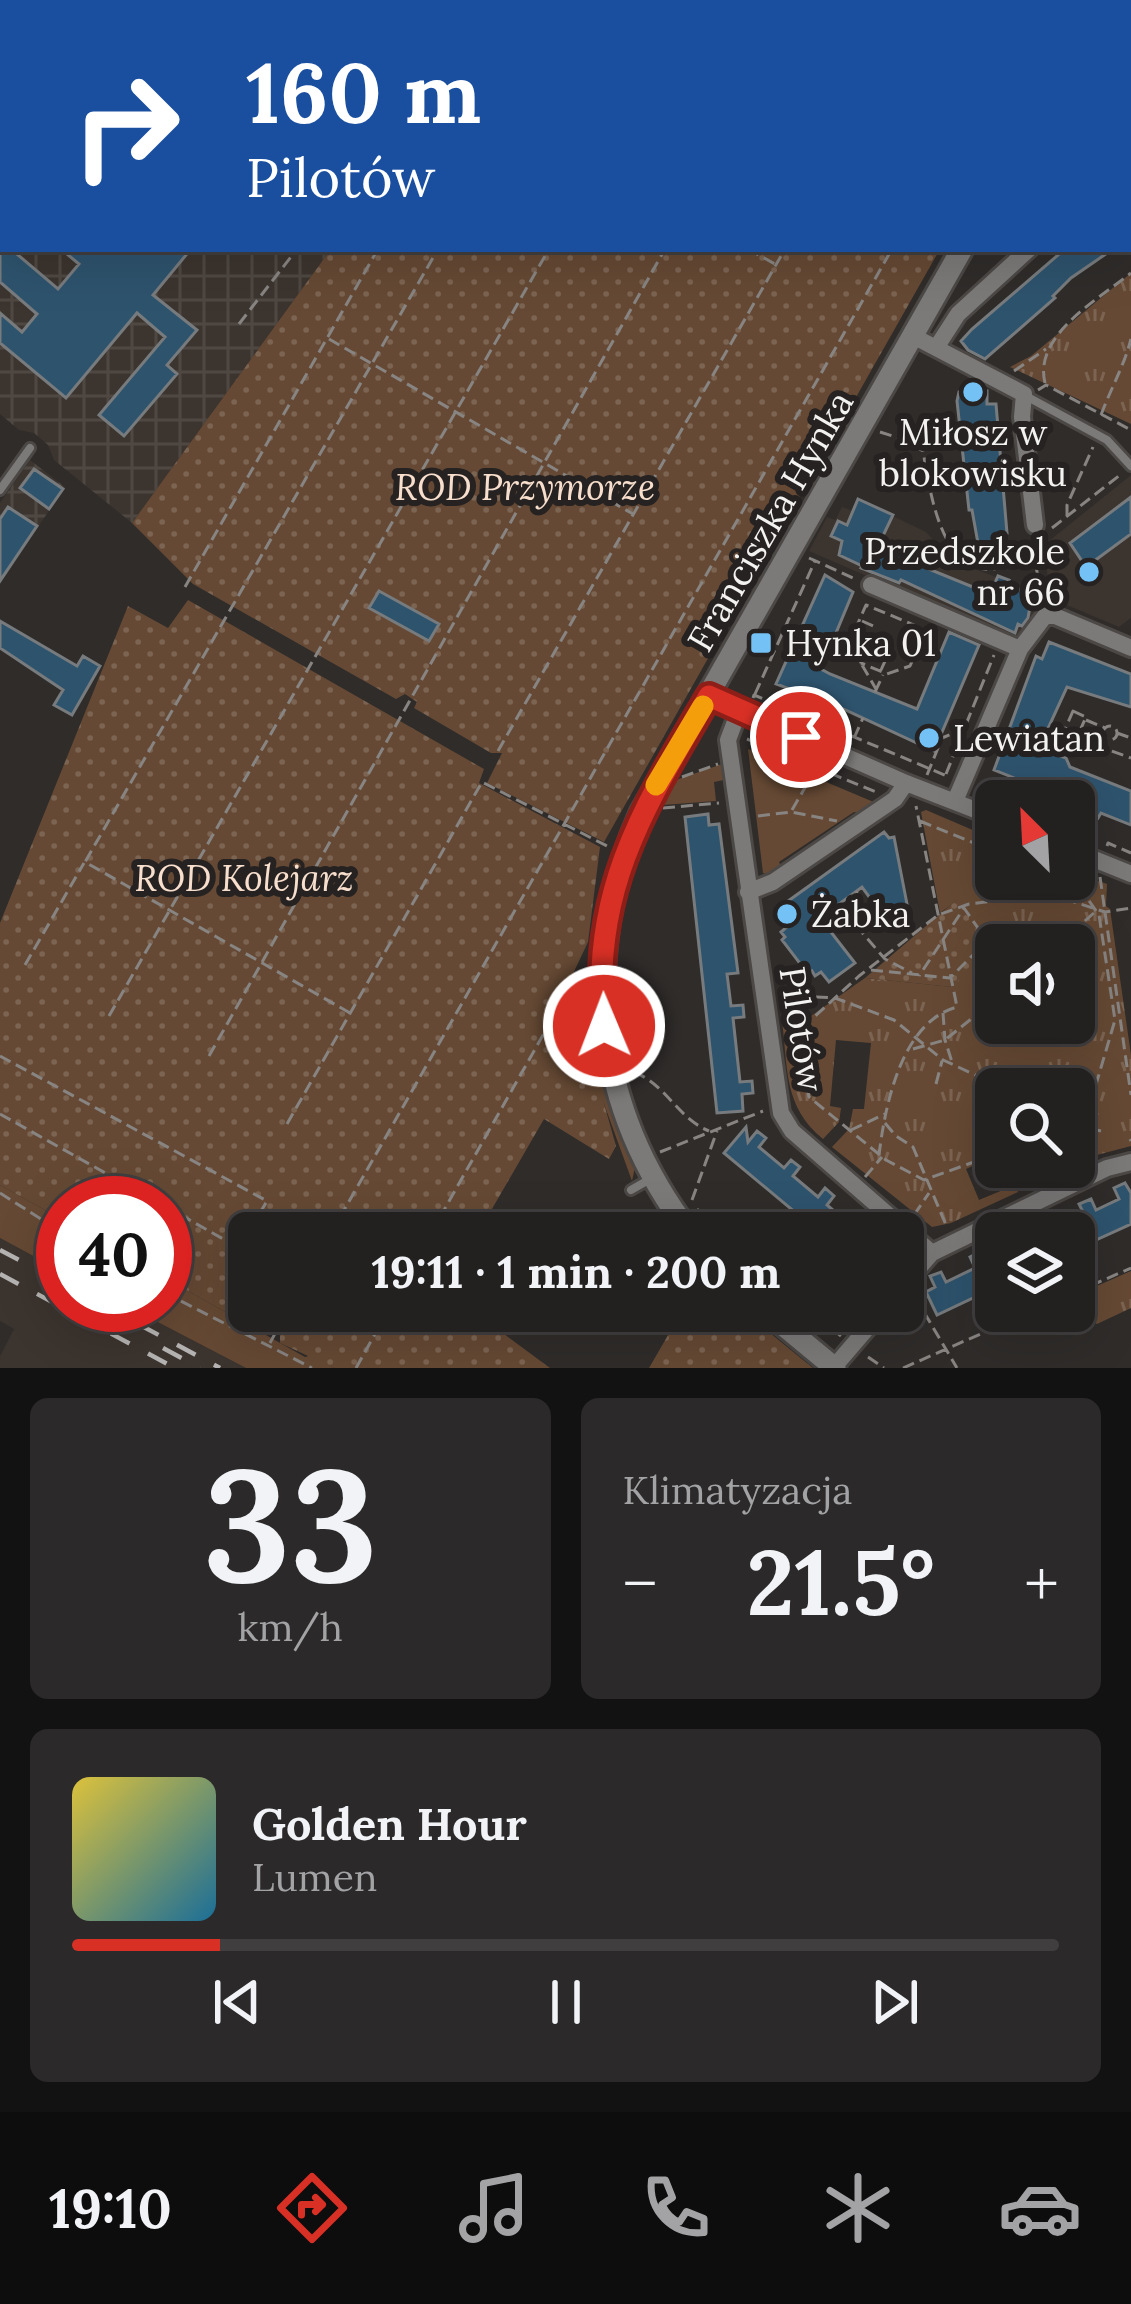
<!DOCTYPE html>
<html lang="pl">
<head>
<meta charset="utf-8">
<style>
  body { margin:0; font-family:Lora,serif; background:#2b2929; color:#f1f3f6; height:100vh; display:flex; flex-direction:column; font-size:45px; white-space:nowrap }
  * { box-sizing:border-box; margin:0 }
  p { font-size:39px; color:#a3a3a5 }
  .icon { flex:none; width:66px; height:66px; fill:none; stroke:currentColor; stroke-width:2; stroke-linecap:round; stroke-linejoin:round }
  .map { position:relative; height:1368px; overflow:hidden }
  .sheet { display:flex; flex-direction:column; gap:30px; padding:30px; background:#131212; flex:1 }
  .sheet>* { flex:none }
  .hud { position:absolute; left:0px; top:0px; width:1131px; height:252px; box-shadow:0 12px 48px #0002,0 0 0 3px #403e3e; background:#1a4fa0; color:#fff; overflow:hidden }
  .needle { width:78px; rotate:336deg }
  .fabs { position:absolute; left:975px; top:780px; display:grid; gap:24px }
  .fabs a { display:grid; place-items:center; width:120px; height:120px; border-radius:18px; background:#232120; box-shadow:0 12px 48px #0002,0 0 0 3px #403e3e; font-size:60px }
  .speed { position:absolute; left:36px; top:1176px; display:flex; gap:24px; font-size:60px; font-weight:700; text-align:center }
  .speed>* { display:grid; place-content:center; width:156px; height:156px; border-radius:50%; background:#232120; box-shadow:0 12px 48px #0002,0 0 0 3px #403e3e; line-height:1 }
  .speed .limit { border:18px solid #d22; background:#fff; color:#111 }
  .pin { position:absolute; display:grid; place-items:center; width:102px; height:102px; color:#fff; margin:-51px; border:6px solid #fff; border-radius:50%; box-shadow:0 3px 12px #0007 }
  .me { position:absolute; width:132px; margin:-66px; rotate:359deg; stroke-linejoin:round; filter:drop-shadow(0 0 9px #0008) }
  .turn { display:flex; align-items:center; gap:42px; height:252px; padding:0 48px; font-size:54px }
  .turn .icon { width:156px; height:156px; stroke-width:2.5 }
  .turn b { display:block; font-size:84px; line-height:102px }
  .big { font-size:90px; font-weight:700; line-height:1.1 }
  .sheet .tile { flex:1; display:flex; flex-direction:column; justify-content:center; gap:18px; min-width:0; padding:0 42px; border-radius:18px; background:#2b2929 }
  .sheet .dial { align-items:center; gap:0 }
  .dial b { font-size:156px; line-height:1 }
  .song { display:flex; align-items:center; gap:36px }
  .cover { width:144px; height:144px; border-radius:18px; background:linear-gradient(135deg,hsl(50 70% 55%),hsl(200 70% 35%)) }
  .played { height:12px; border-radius:6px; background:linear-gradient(90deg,#d93025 15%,#403e3e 15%) }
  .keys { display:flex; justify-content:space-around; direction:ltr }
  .heat { display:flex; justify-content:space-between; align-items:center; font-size:66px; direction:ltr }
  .sheet .tiles { flex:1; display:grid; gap:30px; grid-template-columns:1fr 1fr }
  .tile:last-child { grid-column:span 2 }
  .trip { position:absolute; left:228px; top:1212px; width:696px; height:120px; border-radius:18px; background:#232120; box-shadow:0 12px 48px #0002,0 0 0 3px #403e3e; font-weight:700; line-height:120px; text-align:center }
  .tab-bar { display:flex; height:192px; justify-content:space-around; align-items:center; background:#0e0d0d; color:#a3a3a5 }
  .tab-bar .icon { width:84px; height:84px }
  .tab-bar .selected { color:#d93025 }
  .tab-bar b { font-size:54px; color:#f1f3f6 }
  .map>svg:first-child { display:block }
  .built { fill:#3c342e }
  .industrial { fill:url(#industrial-grid) }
  .grass { fill:#654934 }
  .park { fill:url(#park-tufts); fill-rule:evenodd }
  .garden { fill:url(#garden-dots) }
  .building { fill:#2e536d; stroke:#777b7d; stroke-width:3 }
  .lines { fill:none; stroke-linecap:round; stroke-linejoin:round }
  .service-casing { stroke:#4b4846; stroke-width:14 }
  .minor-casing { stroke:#4b4846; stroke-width:22 }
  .tertiary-casing { stroke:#4b4846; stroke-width:27 }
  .path { stroke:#878482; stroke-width:3; stroke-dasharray:12 6; stroke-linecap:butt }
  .service { stroke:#7c7a79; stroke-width:8 }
  .minor { stroke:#7c7a79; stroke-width:16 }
  .tertiary { stroke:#7c7a79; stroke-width:21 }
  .rail { stroke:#b6b4b3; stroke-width:4.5; stroke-dasharray:21 21; stroke-linecap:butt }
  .route-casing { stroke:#8d1f18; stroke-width:30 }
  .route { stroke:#d93025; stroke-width:21 }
  .slow { stroke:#f59e0b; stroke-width:21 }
  .poi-dot { fill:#73c1f5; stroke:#252221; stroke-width:4.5 }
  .labels { text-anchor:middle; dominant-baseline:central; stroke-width:12; stroke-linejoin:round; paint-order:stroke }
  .poi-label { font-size:36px; fill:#f4f2f1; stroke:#252221; text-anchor:start }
  .park-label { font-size:36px; font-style:italic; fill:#f8dfcd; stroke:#252221 }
  .street-label { font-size:36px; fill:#f4f2f1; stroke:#252221 }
</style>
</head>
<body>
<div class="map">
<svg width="1131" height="1368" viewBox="0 0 1131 1368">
  <defs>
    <pattern id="industrial-grid" width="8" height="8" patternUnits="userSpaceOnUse" patternTransform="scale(3)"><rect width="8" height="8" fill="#3c342e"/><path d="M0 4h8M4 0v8" fill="none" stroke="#4f4842"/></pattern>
    <pattern id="park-tufts" width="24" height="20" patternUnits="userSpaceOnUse" patternTransform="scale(3)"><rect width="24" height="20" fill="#654934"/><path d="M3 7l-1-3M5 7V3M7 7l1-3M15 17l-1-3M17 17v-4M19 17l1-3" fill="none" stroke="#7c6452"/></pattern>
    <pattern id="garden-dots" width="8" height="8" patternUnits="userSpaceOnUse" patternTransform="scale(3)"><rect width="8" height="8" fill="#654934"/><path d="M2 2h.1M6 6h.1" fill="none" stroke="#7c6452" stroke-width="1.8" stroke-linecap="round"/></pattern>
  </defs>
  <rect width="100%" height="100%" fill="#2f2c2a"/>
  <path class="built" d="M1131 475V618L1119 627 1050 598 1044 545Z
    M858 499 926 532 946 554 965 565 1035 592 1037 607 1028 629 1011 639 809 551 827 517 835 520 842 507 853 511Z
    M0 1238 63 1272V1305H125L246 1368H0V1356L14 1329 0 1321Z"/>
  <path class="industrial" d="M0 0 6 3H3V249H331L132 523 54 460 48 445 34 433 19 430 0 414Z
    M31 0H629L28 3Z
    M30 460 65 487 0 583V503Z"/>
  <path class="grass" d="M748 749 876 803 861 814 854 812 779 862 782 868 771 875 763 873Z
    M722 764 724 780 714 782 716 801 663 805 676 780Z
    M582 983 593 989 601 1070 635 1167 632 1181 599 1090 584 991 579 987Z
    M0 1185 63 1220V1272L0 1238Z
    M165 1278 305 1357 312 1355 334 1368H246L125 1305H165Z"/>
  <path class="park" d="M1131 273V424L1010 367 1031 356Z
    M926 810 996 840V879H1074V872L1107 884 1106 906 1110 909 1131 1055V1146L1074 1161V1089H996V1155L966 1169 979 1200 1015 1185 1018 1192 951 1223 932 1227 832 1147 849 1129 853 1109H864L871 1043 836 1040 830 1106 841 1108 839 1122 823 1139C783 1106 788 1068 782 1020L811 1016 865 978 952 987 960 898 940 913 921 812ZM996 945H1074V1023H996Z
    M1131 1271V1308L1097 1324 1068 1311H1074V1296Z"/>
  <path class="garden" d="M331 249H940L604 842 487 783 502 753H491L414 708 417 702 405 694 396 699 193 584 132 523Z
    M188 600 484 769 479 783 600 847 588 942 570 980 584 990 592 1061 616 1146 609 1159 544 1119 478 1233H249V1311H473L550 1368H334L280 1343V1333L274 1329 266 1335 165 1278V1203H63V1220L0 1185V923L128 606 168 628Z
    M960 897 994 944 952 987 865 978Z
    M682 1311H743L813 1368H649Z"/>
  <path class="building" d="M0 249H11L58 289 79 264 61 249H191L153 295 197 330 167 365 177 374 124 436 99 415 165 337 137 313 66 398 0 343V313L22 332 37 314 0 282Z
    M1065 249H1113L1071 278 1053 296 1055 298 985 359 968 350 961 341 972 329Z
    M987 391V404H996L1007 533H1001L1002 548 979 549 972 510H969L957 401 959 392Z
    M34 469 63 489 49 509 20 488Z
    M1131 497V534L1086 567 1070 543Z
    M858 499 893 515 881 540 911 557 909 561 990 594 998 576 1009 580 1007 584 1032 595 1028 618 1022 626 1018 624 1015 633 901 580 899 583 861 568 862 566 839 555 842 541 831 536 838 521 847 525Z
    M8 507 37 526 0 581V519Z
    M825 575 853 592 821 669 830 674 917 709 949 632 979 645 934 751 841 708 776 684Z
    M379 591 439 624 429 641 369 608Z
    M0 621 77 666 83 656 100 666 72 715 54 705 63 690 0 648Z
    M1049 642 1131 674V707L1067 687 1039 748 1066 758 1070 767 1131 791V825L1101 813 1098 818 1074 801 1059 796 1056 801 1040 794 1042 789 994 770 1036 656 1042 659Z
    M708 814 709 825 719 824 738 973 727 974 731 1006 743 1005 744 1017 733 1018 740 1082 752 1081 753 1093 742 1094 743 1111 717 1113 685 817Z
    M884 832 889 838 894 837 907 904 890 916 883 906 878 909 862 887 820 918 855 963 829 982 821 972 815 976 812 971 808 974 782 940 785 937 781 932 787 927 777 909Z
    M746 1127 748 1142 757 1131 766 1138 759 1147 784 1168 791 1160 800 1167 793 1176 818 1197 825 1188 834 1196 827 1205 847 1222 855 1213 864 1221 856 1230 860 1233H825L817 1224 814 1228 724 1153Z
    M1125 1183 1131 1193V1224L1074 1250V1233H1047L1044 1221 1055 1216 1060 1227 1075 1220 1084 1214 1079 1204 1091 1199 1096 1210 1119 1199 1114 1188Z
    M980 1252 986 1263 996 1258V1287L937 1315 926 1292 935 1287 930 1276 941 1272 946 1282 975 1268 970 1257Z"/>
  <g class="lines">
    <defs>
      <path id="service" d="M1024 395 1107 440 1131 466
        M0 490 30 448
        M631 1190 652 1178"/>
      <path id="minor" d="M1128 105 1131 106
        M1128 159 1131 156
        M913 336 1024 394 1022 417 1035 525
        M936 348 958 314 1029 249
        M871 585 1020 649 955 801
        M1020 649 1045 616H1055L1131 648
        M709 696 906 783 996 818
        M739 711 728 740 781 1113 792 1131 932 1253
        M1074 851 1131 874
        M748 892 773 882 895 799 906 783
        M903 1286 932 1253 1107 1168 1131 1162
        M834 1367 882 1311"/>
      <path id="tertiary" d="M1013 3 1014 0
        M1048 3 1049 0
        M690 1233C594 1108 578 957 641 813L962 249
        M766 1311 835 1368"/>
    </defs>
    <use href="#service" class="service-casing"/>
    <use href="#minor" class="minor-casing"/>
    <use href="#tertiary" class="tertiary-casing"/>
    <path class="path" d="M888 0 893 3
      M470 3 473 0
      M689 3 691 0
      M806 3 808 0
      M926 3 928 0
      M1076 3 1077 0
      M1130 9 1131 6
      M1128 85 1131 86
      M748 249 775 264
      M239 324 297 249
      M329 339 633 514
      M1014 371 1046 349
      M1045 383C1033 335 1099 299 1131 273
      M1038 390 1046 385 1131 430
      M1101 415C1111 388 1124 366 1131 339
      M880 432 905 440 923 451C930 491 942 588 1006 566 1017 562 1027 550 1036 542
      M1067 516V505L1093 447
      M1052 528 1120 475
      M1033 544 1041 600
      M809 558 855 579
      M185 587 378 249
      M862 621 878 628
      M900 637 917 645
      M851 639 844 655 861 663 851 639 866 605 926 630 910 666 887 674 861 663
      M862 665 876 689
      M881 670 889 652
      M875 692 883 675
      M755 694 815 561
      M753 698 754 695 947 776
      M1073 711 1086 717 1075 742 1062 736Z
      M1086 720 1105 728
      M1103 733a7 7 0 1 1 14 0a7 7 0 1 1-14 0Z
      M1117 733 1131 738
      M854 738 863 718
      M747 739 876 792
      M1078 739 1131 758
      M498 751 785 249
      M946 774 994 655
      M927 775 942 738 965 728
      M682 777 718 764
      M979 785 998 788 1002 801
      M663 808 719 803
      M792 810 814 772
      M758 816 791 812 837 821
      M920 821 996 852
      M1074 829 1092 836 1089 843
      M1107 846 1108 843 1131 853
      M1100 877 1131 1095
      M1062 879 1080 888 1099 915 1115 1020 1092 1098 1074 1109
      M857 891 852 921 885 959 912 973
      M1058 945 1096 911
      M25 965 84 863
      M871 970 950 978 987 941 964 908 919 976
      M780 995 835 998 894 1020 943 1060 982 1078 1048 1089
      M350 1013 85 862 438 249
      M943 1013 945 1040 952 1062
      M109 1016 549 249
      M786 1017 811 1021
      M1006 1023 1008 1026
      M800 1033 809 1097 886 1160 924 1180 996 1154
      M789 1040 859 976 938 915 969 904 1032 896H1056L1105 912 1131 908
      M913 1049 945 1040 996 999
      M0 1056 267 1201 239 1248 165 1206
      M209 1056 665 249
      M634 1072C667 1085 677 1118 709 1131
      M936 1084 942 1061
      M1074 1102 1098 1115
      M0 1114 159 1203
      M1074 1115 1094 1156
      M885 1123 896 1136 913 1147 946 1225
      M287 1124 482 782 607 846
      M1074 1125 1101 1131
      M851 1130 885 1114
      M1130 1139 1131 1141
      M660 1152 763 1111
      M879 1155C885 1106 901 1022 957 1007L916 806
      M865 1177 882 1157
      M0 1193 63 1233
      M692 1200 717 1131
      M697 1209 721 1233
      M914 1215 929 1193
      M331 1233 892 249
      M431 1233 564 998 585 971
      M165 1293 312 1368
      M1074 1293 1131 1268
      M915 1297 957 1368
      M810 1311 841 1336
      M270 1343 287 1311
      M868 1357 884 1368
      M356 1368 388 1311
      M903 1368 1033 1311"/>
    <use href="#service" class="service"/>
    <use href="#minor" class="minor"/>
    <use href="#tertiary" class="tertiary"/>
    <path class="rail" d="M0 1250 63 1283
      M0 1274 175 1368
      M103 1305 220 1368
      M163 1348 200 1368"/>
  </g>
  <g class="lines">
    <defs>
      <path id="route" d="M604 1026C589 893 645 805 709 696L801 737"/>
    </defs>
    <use href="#route" class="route-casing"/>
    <use href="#route" class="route"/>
    <path class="slow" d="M656 785 703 706"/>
  </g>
  <g class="poi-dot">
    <circle cx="973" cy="392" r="12"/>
    <circle cx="1089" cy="572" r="12"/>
    <rect x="749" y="631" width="24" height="24" rx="6"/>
    <circle cx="929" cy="738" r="12"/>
    <circle cx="787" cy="914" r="12"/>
  </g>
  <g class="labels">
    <g class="poi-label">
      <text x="973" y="432" text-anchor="middle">Miłosz w<tspan x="973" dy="41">blokowisku</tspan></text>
      <text x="1065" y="551" text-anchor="end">Przedszkole<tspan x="1065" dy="41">nr 66</tspan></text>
      <text x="785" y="643">Hynka 01</text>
      <text x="953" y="738">Lewiatan</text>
      <text x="811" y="914">Żabka</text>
    </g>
    <g class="park-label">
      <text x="525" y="487">ROD Przymorze</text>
      <text x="244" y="878">ROD Kolejarz</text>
    </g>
    <g class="street-label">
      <text transform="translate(770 521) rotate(-60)">Franciszka Hynka</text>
      <text transform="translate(802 1029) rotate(81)">Pilotów</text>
    </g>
  </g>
</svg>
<div class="fabs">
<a><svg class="needle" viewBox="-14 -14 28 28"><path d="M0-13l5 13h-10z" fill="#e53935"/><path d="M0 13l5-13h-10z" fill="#a3a3a5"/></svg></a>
<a><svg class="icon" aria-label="sound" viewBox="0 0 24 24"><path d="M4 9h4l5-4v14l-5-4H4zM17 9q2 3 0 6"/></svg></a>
<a><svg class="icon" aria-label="search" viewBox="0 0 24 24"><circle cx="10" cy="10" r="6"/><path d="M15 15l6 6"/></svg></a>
<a><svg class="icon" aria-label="layers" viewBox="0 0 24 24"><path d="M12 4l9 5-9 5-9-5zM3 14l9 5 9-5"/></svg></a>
</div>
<div class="speed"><div class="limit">40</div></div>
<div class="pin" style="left:801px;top:737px;background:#d93025"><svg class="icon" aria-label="arrive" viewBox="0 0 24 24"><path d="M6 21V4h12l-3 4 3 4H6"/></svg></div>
<svg class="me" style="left:604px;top:1026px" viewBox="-20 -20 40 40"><circle r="17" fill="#d93025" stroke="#fff" stroke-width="3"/><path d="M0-11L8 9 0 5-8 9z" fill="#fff"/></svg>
<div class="trip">19:11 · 1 min · 200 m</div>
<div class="hud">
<div class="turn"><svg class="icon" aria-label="right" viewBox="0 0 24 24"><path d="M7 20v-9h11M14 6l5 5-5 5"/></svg><div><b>160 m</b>Pilotów</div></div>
</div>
</div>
<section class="sheet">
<div class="tiles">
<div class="tile dial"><b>33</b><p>km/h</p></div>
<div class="tile"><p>Klimatyzacja</p>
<div class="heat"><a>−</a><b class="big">21.5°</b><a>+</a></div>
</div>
<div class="tile">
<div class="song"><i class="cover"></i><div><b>Golden Hour</b><p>Lumen</p></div></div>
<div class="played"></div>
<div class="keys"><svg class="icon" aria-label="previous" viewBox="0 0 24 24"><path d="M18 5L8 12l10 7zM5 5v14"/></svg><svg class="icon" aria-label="pause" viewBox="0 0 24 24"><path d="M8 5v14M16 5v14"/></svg><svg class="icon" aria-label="next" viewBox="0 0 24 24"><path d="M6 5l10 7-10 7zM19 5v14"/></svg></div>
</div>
</div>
</section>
<nav class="tab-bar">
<b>19:10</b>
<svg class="icon selected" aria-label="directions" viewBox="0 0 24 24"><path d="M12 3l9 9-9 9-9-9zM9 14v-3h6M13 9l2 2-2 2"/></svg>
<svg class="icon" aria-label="music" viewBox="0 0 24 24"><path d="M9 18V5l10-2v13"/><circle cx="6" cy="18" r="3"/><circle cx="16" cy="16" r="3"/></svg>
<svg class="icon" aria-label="phone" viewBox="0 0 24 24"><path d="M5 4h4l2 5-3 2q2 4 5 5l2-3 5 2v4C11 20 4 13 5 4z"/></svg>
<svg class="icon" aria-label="climate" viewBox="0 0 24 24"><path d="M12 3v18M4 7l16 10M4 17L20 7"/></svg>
<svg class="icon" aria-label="car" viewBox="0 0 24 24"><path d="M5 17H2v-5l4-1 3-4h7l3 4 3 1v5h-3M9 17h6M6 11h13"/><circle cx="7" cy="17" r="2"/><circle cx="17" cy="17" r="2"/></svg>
</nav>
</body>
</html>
